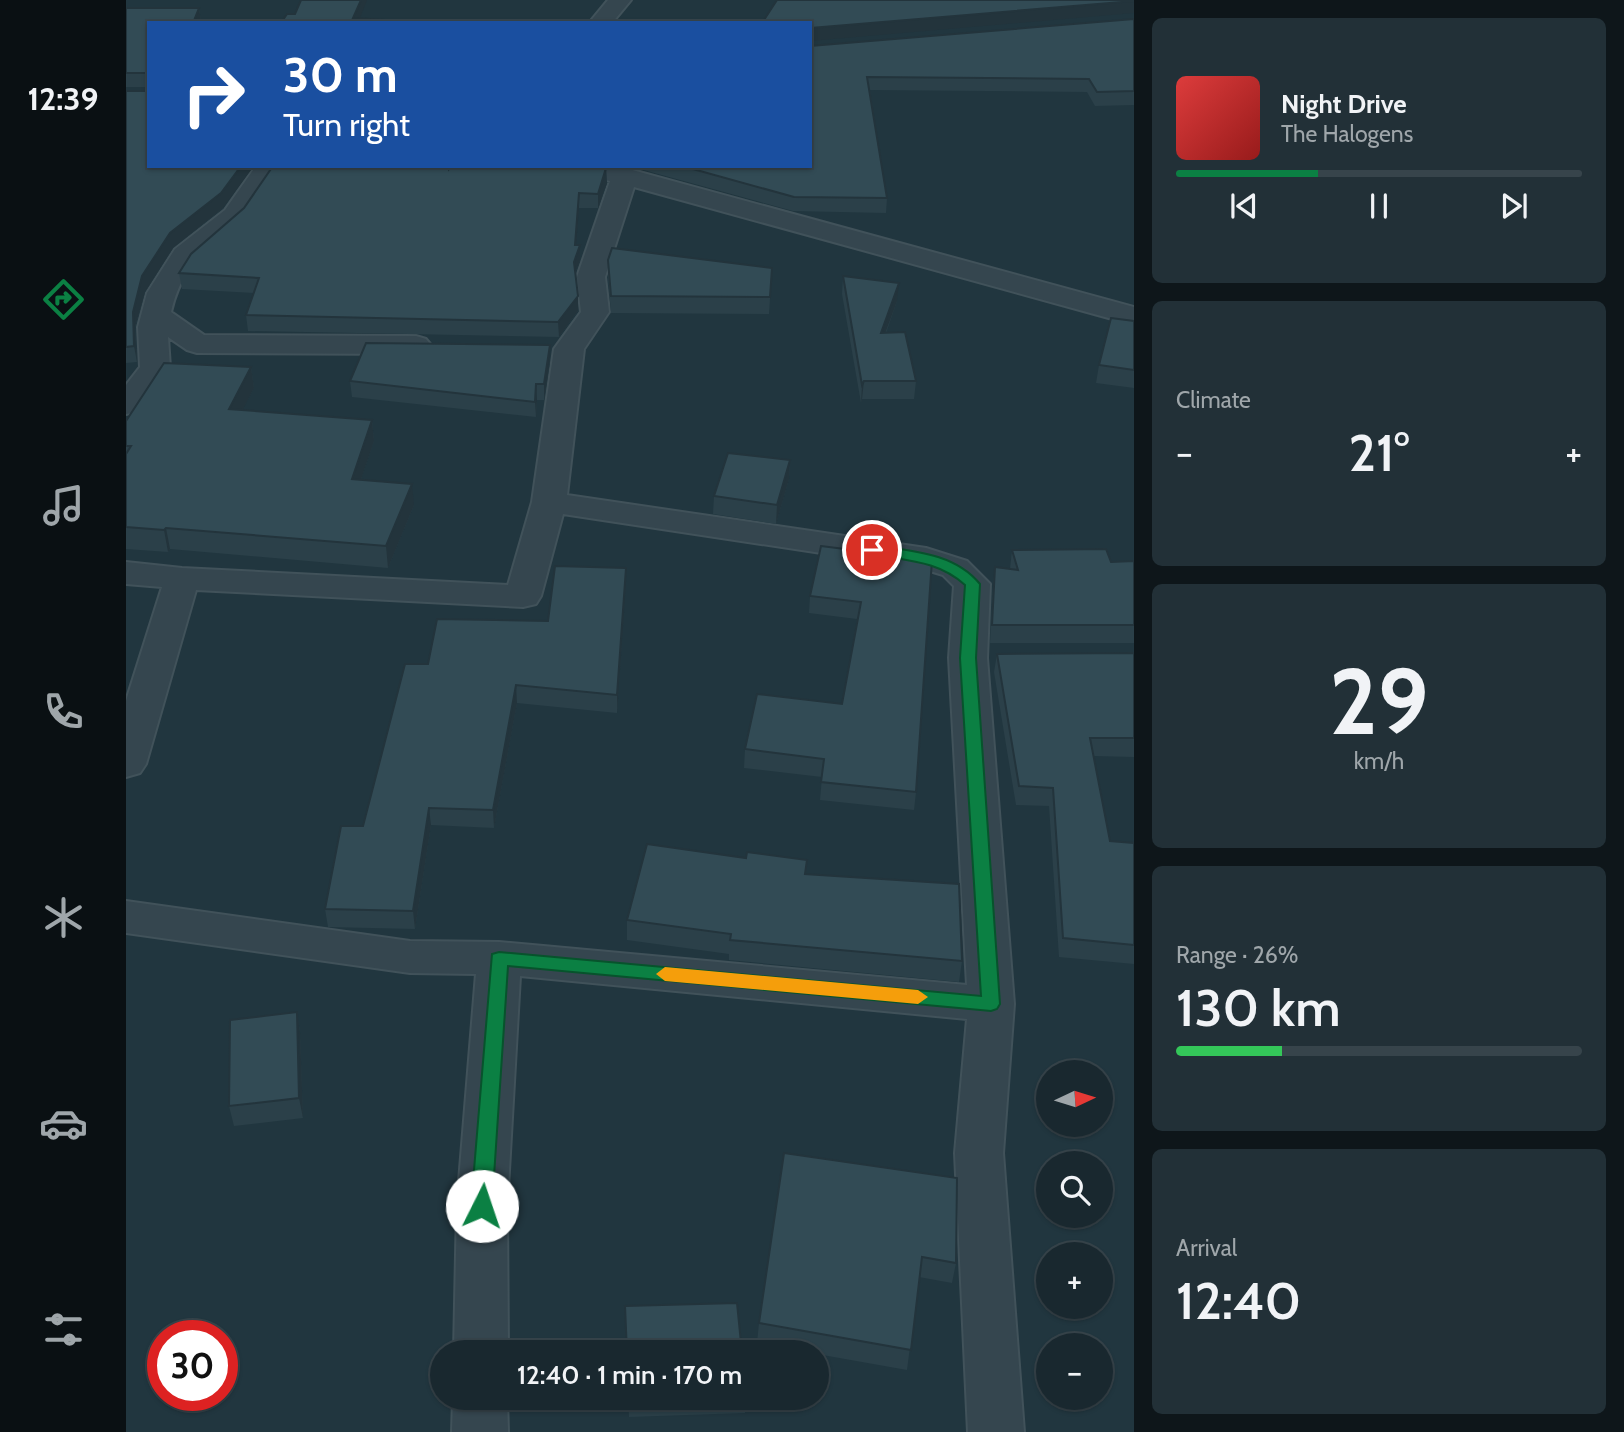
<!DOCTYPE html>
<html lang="en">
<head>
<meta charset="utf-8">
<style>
  body { margin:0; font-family:Cabin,sans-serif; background:#223037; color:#f1f3f6; height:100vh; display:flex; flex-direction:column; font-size:26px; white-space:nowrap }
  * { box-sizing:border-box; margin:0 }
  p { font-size:23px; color:#9fa6aa }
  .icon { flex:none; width:38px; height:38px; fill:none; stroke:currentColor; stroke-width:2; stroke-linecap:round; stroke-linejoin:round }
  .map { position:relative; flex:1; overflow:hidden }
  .side { display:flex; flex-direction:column; gap:18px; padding:18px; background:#0e161a; width:490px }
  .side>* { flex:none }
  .guide { position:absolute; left:21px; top:21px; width:665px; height:147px; border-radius:0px; box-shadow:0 2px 5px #0004,0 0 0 2px #37444b; background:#1a4fa0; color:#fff; overflow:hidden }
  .needle { width:46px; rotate:86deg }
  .fabs { position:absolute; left:910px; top:1060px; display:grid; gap:14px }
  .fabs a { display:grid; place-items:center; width:77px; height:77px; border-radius:50%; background:#19282f; box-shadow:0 2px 5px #0004,0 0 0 2px #37444b; font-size:35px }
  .speed { position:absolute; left:21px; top:1320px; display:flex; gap:14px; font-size:35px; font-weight:700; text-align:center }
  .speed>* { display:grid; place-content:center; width:91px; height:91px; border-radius:50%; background:#19282f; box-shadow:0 2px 5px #0004,0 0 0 2px #37444b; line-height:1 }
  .speed .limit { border:10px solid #d22; background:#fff; color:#111 }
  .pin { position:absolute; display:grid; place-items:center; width:60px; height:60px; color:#fff; margin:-30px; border:4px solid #fff; border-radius:50%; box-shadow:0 2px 7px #0007 }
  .me { position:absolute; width:77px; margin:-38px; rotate:4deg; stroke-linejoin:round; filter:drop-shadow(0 0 5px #0008) }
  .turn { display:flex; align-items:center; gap:24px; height:147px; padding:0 21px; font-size:32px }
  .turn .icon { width:91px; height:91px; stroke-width:2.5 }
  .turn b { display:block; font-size:49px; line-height:60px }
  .big { font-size:52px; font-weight:600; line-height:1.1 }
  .side .card { flex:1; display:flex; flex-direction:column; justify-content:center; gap:10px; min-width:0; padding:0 24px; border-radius:10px; background:#223037 }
  .side .dial { align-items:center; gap:0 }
  .dial b { font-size:91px; line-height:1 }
  .song { display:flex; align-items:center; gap:21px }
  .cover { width:84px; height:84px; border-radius:10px; background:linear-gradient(135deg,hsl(0 70% 55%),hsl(0 70% 35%)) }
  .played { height:7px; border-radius:4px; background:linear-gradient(90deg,#0b8043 35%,#37444b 35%) }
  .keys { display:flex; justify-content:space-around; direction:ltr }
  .heat { display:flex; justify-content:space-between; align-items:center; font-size:38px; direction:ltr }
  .charge { height:10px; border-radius:5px; background:linear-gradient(90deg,#34c759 26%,#37444b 0) }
  .trip { position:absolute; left:304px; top:1340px; width:399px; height:70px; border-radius:35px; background:#19282f; box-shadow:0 2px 5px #0004,0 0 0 2px #37444b; font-weight:600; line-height:70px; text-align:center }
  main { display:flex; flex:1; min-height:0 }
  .tabs { display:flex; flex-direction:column; width:126px; justify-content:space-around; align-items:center; background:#0a1013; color:#9fa6aa }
  .tabs .icon { width:49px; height:49px }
  .tabs .selected { color:#0b8043 }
  .tabs b { font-size:32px; color:#f1f3f6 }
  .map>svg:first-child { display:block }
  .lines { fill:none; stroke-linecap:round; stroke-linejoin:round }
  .minor-casing { stroke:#41525a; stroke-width:4 }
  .minor { fill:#35464f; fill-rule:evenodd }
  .wall { fill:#2b4049 }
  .shaded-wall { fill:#23343c }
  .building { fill:#324b55; stroke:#23343c; stroke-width:2 }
  .route { fill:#0b8043; stroke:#07532c; stroke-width:2 }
  .slow { fill:#f59e0b }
</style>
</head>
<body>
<main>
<nav class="tabs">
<b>12:39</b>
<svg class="icon selected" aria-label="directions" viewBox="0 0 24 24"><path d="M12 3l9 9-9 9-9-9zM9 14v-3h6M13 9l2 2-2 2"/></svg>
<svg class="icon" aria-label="music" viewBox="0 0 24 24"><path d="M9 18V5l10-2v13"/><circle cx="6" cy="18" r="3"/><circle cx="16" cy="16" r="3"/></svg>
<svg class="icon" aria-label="phone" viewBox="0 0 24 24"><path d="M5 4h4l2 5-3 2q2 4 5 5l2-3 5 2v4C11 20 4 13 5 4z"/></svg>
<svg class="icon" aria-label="climate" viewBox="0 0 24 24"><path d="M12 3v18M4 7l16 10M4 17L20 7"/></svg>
<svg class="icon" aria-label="car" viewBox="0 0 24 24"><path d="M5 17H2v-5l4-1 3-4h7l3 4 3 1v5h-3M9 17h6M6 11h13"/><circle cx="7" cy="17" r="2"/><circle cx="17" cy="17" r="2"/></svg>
<svg class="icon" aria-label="filters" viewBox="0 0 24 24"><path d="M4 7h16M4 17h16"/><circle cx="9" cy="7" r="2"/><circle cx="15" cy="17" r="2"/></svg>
</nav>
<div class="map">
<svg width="1008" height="1432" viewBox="0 0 1008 1432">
  <rect width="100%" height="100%" fill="#21363f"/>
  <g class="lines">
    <defs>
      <path id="minor" d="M482 0H505L486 23H463Z
        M130 166H156C143 184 132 204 118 221 86 257 58 255 45 312L78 335 290 336 300 339 305 345 300 351 290 354 71 353 61 350 42 337 44 368 11 412 0 414V385L14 367 12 327 21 293 49 249 99 210Z
        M434 166 499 168 1008 307V325L508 187 479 277 483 312 458 349 441 495 800 548 841 561 864 584 861 658 888 1004 877 1153 898 1432H842L829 1153 841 1019 394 976 381 1206 382 1353H328L331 1206 350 974 284 973 0 933V901L284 941 373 942 841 985 823 658 828 586 817 575 794 568 437 514 415 596 410 604 397 607 70 590 20 764 14 773 0 777V701L36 587 0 584V562L56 568 382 585 406 502 428 349 455 312 451 277 484 181 438 171Z
        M327 1398H381L382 1432H326Z"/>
    </defs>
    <use href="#minor" class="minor-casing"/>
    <use href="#minor" class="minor"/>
  </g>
  <path class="wall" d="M0 8H73L75 21 74 23H23L97 208 47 248 19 292 9 327 11 362 0 363V91H23V87H0Z
    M1008 19V105L969 106 961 92 744 90 761 198 760 213 667 211 503 166H684L685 47Z
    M480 168 481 183 472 208H453L450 245H454V260L449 274 452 311 433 337 122 331 120 315 128 293 56 289 53 273 118 208Z
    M482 260 646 268 643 314 485 313 482 277Z
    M717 276 771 301 760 333 790 381 788 399H736L735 403 716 294Z
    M1008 321V388L970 383 973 365Z
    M424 345V361L418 400H411L410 417 226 397 224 381Z
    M125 367 128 388 116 410 246 420 248 441 235 479 288 505 262 568 44 549 42 552 0 549V421Z
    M664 460 663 479 650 524 587 514 588 496Z
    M886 550 985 562 1008 561V643H864L867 585 869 567 884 569Z
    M806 560 790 792 788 810 694 800 696 777 618 768 619 749 716 704 731 619 683 613 684 596Z
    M500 568V584L491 713 391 703 368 828 305 825 289 929 202 927 199 909 237 826 302 664 422 621Z
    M1008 653V757L968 756 984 841 1008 843V964L933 957 923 806 890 805 868 672 871 654Z
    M620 858 681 860 680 874 836 961 833 982 603 960V954L501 940V920Z
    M171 1012 174 1032 177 1118 108 1126 103 1106Z
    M658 1153 830 1263 826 1283 793 1277 781 1370 691 1354V1353L631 1343 633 1323Z
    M502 1398H620L619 1413 503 1417Z"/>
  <path class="shaded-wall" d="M235 0H241L232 23 227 18Z
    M1008 1V13L684 41 685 28Z
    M73 8 75 21 74 23H67Z
    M115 166H128L97 208 47 248 19 292 9 327 11 362 8 346 7 312 16 276 44 233Z
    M480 168 481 183 472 208V194Z
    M453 193V208L449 258 454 245V260L448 277V262Z
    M773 283 771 301 753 350 755 333Z
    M452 296V311L433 337 432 322Z
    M424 345V361L418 400V384Z
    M125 367 128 388 106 430 103 409Z
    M738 381 736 399 735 403 736 385Z
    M410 384 411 400 410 417 409 402Z
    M246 420 248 441 228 500 226 479Z
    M664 460 663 479 650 524 651 505Z
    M286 484 288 505 262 568 260 546Z
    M40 528 44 549 42 552 38 530Z
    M500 568V584L491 713V695Z
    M390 685 391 703 368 828 367 810Z
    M303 808 305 825 289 929 287 911Z
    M171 1012 174 1032 177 1118 173 1098Z"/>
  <path class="building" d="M175 0H235L227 18 307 23H155L161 14H169Z
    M651 0H1008V1L685 28 684 30V23H636Z
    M0 8H73L67 23H23V166H115L95 193 44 233 16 276 7 312 8 346 0 347V91H23V73H0Z
    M1008 19V91L971 92 963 79 741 77 761 198 668 197 556 166H684V46Z
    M147 166H323V169L326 166H470L480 168 472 194 453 193 449 245H454L448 262 452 296 432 322 120 315 133 278 53 273 65 254 118 208Z
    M486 248 646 268 644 297 485 296 482 260Z
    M717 276 773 283 755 333 779 332 790 381H738L736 385Z
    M985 318 1008 321V370L973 365Z
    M240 343 424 345 418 384H410L409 402 224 381Z
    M38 363 125 367 103 409 246 420 226 479 286 484 260 546 40 528 38 530 0 527V454L5 446H0V421Z
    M602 453 664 460 651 505 588 496Z
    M695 546 806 560 790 792 695 782 698 759 619 749 631 694 716 704 735 602 684 596Z
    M980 549 985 562 1008 561V625H866L869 567 892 570 886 550Z
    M429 566 500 568 491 695 390 685 367 810 303 808 287 911 199 909 215 826H237L279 664H302L311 619 422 621Z
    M1008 653V738H964L984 841 1008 843V945L937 938 927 788 893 786 871 654Z
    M521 844 620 858 621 852 681 860 679 874 833 884 836 961 604 940 605 934 501 920Z
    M171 1012 173 1098 103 1106 104 1020Z
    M658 1153 831 1178 830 1263 796 1257 785 1350 633 1323Z
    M611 1303 616 1353H501L499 1306Z"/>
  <path class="route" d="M746 545C784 551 828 552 854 584L850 658 874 1004 871 1009 865 1011 382 966 366 1206 363 1212 356 1215 348 1212 345 1206 366 954 373 952 855 996 834 658 839 585C810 559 777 561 741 553V547Z"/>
  <path class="slow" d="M539 967 792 990 802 997 792 1004 539 981 530 974Z"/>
</svg>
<div class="fabs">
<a><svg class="needle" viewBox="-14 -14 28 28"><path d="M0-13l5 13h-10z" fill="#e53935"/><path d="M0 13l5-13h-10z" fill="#9fa6aa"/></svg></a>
<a><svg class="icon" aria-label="search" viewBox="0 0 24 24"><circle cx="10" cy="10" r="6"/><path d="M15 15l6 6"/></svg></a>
<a>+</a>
<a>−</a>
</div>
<div class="speed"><div class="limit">30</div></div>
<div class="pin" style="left:746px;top:550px;background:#d93025"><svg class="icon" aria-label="arrive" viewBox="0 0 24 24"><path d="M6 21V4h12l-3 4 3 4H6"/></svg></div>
<svg class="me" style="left:356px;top:1206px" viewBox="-20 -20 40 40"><circle r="19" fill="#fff"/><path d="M0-13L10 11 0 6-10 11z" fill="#0b8043"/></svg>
<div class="trip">12:40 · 1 min · 170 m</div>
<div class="guide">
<div class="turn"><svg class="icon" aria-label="right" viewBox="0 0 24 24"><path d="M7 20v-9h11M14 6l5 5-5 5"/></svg><div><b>30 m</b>Turn right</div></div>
</div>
</div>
<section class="side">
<div class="card">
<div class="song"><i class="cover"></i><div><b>Night Drive</b><p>The Halogens</p></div></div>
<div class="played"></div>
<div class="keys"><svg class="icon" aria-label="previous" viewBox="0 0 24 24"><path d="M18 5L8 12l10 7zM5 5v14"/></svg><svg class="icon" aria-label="pause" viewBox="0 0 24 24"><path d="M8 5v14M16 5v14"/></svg><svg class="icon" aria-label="next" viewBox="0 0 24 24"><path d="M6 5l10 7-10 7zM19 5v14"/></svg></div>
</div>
<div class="card"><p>Climate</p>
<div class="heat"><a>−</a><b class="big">21°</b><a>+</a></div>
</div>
<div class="card dial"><b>29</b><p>km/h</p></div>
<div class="card"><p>Range · 26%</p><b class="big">130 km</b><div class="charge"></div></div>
<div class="card"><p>Arrival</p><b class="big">12:40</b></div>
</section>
</main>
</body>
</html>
